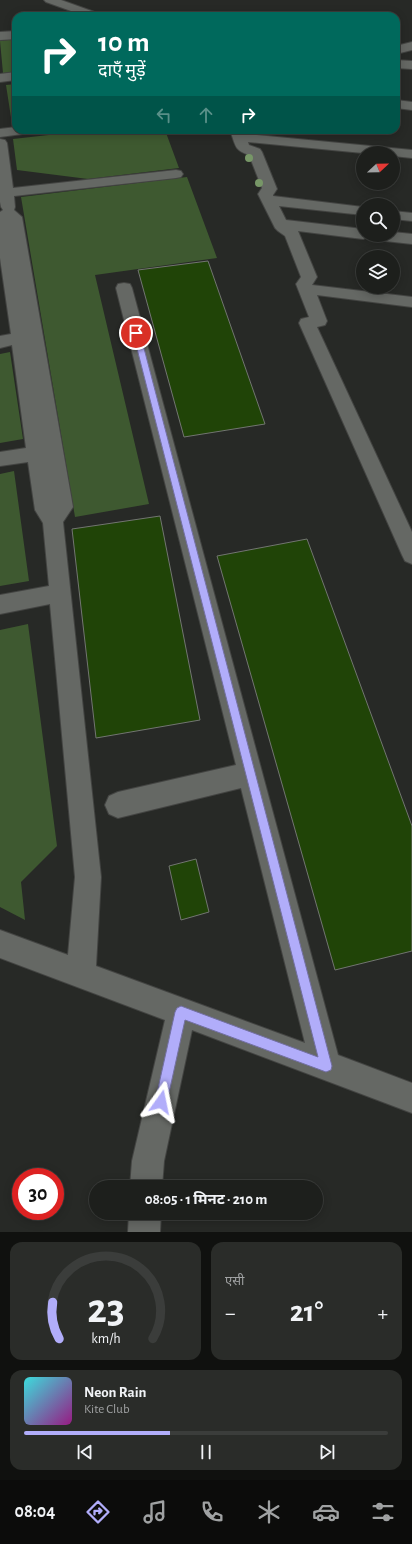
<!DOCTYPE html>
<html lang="hi">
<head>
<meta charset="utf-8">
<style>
  body { margin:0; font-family:"Alegreya Sans","Noto Sans Devanagari",sans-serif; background:#2a2c29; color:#f1f3f6; height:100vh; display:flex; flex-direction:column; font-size:15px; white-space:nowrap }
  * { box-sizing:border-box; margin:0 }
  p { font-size:13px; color:#a0a2a3 }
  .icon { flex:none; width:22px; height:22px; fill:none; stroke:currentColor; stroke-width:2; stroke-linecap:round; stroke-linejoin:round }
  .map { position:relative; height:1232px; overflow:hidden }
  .drawer { display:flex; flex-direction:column; gap:10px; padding:10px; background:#10110f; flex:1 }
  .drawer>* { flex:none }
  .banner { position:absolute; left:12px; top:12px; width:388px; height:122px; border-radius:12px; box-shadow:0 2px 10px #0003,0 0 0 1px #3b3d3b; background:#00695c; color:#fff; overflow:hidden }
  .needle { width:26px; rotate:68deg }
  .tools { position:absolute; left:356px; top:146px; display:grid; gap:8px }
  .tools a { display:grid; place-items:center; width:44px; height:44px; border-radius:50%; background:#1d1f1c; box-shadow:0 2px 10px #0003,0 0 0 1px #3b3d3b; font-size:20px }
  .speed { position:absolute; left:12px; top:1168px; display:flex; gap:8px; font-size:20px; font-weight:700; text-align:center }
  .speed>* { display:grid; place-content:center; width:52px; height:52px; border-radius:50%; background:#1d1f1c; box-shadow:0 2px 10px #0003,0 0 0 1px #3b3d3b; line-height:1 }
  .speed .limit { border:6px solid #d22; background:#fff; color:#111 }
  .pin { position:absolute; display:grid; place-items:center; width:34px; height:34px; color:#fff; margin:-17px; border:2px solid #fff; border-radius:50%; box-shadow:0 1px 4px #0007 }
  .me { position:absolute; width:44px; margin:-22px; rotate:12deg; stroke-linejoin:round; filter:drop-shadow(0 0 3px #0008) }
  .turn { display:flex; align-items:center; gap:14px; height:84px; padding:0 20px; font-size:18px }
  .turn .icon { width:52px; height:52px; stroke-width:2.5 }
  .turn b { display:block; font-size:28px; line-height:34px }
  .lanes { display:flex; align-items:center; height:38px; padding:0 20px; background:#0003; justify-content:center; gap:20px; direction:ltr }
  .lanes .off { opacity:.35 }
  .big { font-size:30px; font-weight:700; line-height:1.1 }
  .drawer .tile { flex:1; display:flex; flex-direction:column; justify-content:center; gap:6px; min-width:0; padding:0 14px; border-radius:12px; background:#2a2c29 }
  .drawer .dial { align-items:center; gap:0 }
  .dial svg { height:104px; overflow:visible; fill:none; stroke:#3b3d3b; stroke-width:7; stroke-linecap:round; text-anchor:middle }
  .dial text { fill:#f1f3f6; stroke:none }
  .song { display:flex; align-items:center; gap:12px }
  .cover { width:48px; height:48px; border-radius:6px; background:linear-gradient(135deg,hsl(180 70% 55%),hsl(310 70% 35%)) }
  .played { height:4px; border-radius:2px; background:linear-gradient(90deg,#b1adfa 40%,#3b3d3b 40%) }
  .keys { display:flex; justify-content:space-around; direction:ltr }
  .heat { display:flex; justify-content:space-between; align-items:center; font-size:22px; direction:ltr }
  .drawer .tiles { flex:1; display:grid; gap:10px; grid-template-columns:1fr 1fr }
  .tile:last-child { grid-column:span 2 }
  .trip { position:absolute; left:89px; top:1180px; width:234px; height:40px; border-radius:20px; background:#1d1f1c; box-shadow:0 2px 10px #0003,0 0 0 1px #3b3d3b; font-weight:700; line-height:40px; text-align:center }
  .tabs { display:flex; height:64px; justify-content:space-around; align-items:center; background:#0c0c0b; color:#a0a2a3 }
  .tabs .icon { width:28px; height:28px }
  .tabs .selected { color:#b1adfa }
  .tabs b { font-size:18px; color:#f1f3f6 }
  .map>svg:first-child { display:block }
  .green { fill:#3e5930 }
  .building { fill:#204407; stroke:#727571 }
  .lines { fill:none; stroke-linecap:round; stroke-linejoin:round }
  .street-casing { stroke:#434442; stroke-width:2 }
  .street { fill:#656864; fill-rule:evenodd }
  .tree { fill:#779767 }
  .route { fill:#b1adfa; stroke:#7370a2 }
</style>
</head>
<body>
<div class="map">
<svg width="412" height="1232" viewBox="0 0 412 1232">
  <rect width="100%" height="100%" fill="#272926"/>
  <path class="green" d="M16 39V72L3 73 0 41Z
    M16 84V124H12L6 85Z
    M93 130H165L179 168 88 179 17 170 13 139Z
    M187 177 217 258 95 275 149 504 75 517 21 197Z
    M10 352 23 439 0 443V354Z
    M14 471 29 581 0 586V474Z
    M28 624 57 846 21 882 25 920 0 907V630Z"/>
  <path class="building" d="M208 261 265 424 184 437 138 270Z
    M160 516 200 720 96 738 72 529Z
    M307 539 412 826V951L335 970 217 556Z
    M196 859 209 912 181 920 169 866Z"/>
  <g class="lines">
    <defs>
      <path id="street" d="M44 0H61L100 14 102 16H85L46 2Z
        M16 31V39L0 40V32Z
        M412 42V50L396 54V46Z
        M396 60 412 61V69L396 68Z
        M16 72V80L0 82V74Z
        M396 100 412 102V110L396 108Z
        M16 127V130H32L30 133 0 137V129Z
        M233 130H249L246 134 412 150V158L393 156V153H363L248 142 249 145 260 149 262 152 277 189 273 195V196L363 207V215L279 206 286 220 363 229V235H393V232L412 234V244L376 240 371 238 369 236 363 239 298 231 317 277 312 285 412 297V307L317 295 327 321 325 325 317 327 412 532V564L405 561 402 555 299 323 301 319 309 317 296 284 301 277 285 236 278 231 275 228 258 194 262 188 249 155C235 150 236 147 231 133Z
        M0 139 5 140 7 143 13 188 176 170 181 171 183 174 181 177 176 178 14 196 15 207 14 210 22 217 73 507 63 522 101 877 96 966 305 1043 241 788 118 818 109 814 105 805 109 796 118 792 236 765 116 288 118 284 124 283 130 284 132 288 338 1055 412 1083V1113L192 1030 164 1161 162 1187H130L132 1161 165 1020 0 958V930L68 955 75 877 50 604 0 614V595L49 586 43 523 35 510 28 462 0 466V452L26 448 12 345 0 348V336L11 334 0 258V212L3 210 1 207 0 202Z
        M393 211 412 213V221L393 219Z
        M129 1213H161L160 1232H128Z"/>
    </defs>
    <use href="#street" class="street-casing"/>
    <use href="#street" class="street"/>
  </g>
  <g class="tree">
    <circle cx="249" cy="158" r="4"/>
    <circle cx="259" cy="183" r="4"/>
  </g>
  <path class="route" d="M136 331 140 333 332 1066 331 1070 326 1072 185 1020 167 1102 166 1106 161 1108 157 1106 155 1102 175 1012 177 1008 181 1006 318 1057 133 333Z"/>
</svg>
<div class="tools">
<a><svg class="needle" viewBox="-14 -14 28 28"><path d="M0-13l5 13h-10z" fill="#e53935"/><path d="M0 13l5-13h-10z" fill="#a0a2a3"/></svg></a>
<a><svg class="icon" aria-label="search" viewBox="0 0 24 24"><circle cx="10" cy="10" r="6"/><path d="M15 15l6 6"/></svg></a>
<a><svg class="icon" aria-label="layers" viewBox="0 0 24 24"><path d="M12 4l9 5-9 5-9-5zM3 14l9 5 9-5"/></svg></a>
</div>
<div class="speed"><div class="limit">30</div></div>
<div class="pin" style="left:136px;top:333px;background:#d93025"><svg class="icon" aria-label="arrive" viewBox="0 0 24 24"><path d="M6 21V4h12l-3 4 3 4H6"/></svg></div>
<svg class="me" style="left:161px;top:1102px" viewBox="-20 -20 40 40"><path d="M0-17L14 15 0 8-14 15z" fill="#b1adfa" stroke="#fff" stroke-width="4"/></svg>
<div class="trip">08:05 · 1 मिनट · 210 m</div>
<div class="banner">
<div class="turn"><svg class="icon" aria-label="right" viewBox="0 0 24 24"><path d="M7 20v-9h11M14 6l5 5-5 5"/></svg><div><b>10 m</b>दाएँ मुड़ें</div></div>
<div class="lanes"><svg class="icon off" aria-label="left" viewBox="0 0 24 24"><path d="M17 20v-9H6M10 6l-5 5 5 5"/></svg><svg class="icon off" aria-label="ahead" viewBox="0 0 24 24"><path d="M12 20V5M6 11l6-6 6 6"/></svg><svg class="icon" aria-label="right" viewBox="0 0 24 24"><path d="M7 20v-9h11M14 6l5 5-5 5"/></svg></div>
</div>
</div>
<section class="drawer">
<div class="tiles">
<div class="tile dial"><svg viewBox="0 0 100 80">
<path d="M14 69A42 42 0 1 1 86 69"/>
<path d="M14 69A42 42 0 0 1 9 41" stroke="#b1adfa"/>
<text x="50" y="56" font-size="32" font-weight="700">23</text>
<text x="50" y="72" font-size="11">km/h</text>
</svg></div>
<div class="tile"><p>एसी</p>
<div class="heat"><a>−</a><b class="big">21°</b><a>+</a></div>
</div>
<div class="tile">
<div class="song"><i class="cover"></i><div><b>Neon Rain</b><p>Kite Club</p></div></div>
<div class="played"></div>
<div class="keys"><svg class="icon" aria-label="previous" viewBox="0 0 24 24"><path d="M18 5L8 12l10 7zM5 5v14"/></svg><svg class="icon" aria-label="pause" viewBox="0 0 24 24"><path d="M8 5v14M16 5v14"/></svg><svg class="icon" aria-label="next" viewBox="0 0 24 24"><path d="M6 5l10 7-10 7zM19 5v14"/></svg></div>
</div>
</div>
</section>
<nav class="tabs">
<b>08:04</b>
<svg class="icon selected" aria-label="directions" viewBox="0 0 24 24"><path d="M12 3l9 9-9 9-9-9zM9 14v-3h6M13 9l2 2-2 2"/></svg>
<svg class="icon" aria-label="music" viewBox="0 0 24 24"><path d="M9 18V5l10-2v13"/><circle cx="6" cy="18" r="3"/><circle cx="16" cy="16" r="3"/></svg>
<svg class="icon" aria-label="phone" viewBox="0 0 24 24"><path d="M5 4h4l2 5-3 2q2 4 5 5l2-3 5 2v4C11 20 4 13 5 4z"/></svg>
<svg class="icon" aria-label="climate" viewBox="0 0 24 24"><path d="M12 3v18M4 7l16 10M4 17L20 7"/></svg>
<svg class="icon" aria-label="car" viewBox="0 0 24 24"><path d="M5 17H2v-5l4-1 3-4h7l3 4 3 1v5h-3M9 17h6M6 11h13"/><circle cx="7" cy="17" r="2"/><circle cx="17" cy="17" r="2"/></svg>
<svg class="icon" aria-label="filters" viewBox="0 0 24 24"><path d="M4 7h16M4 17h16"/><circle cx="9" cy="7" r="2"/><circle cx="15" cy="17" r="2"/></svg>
</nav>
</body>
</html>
